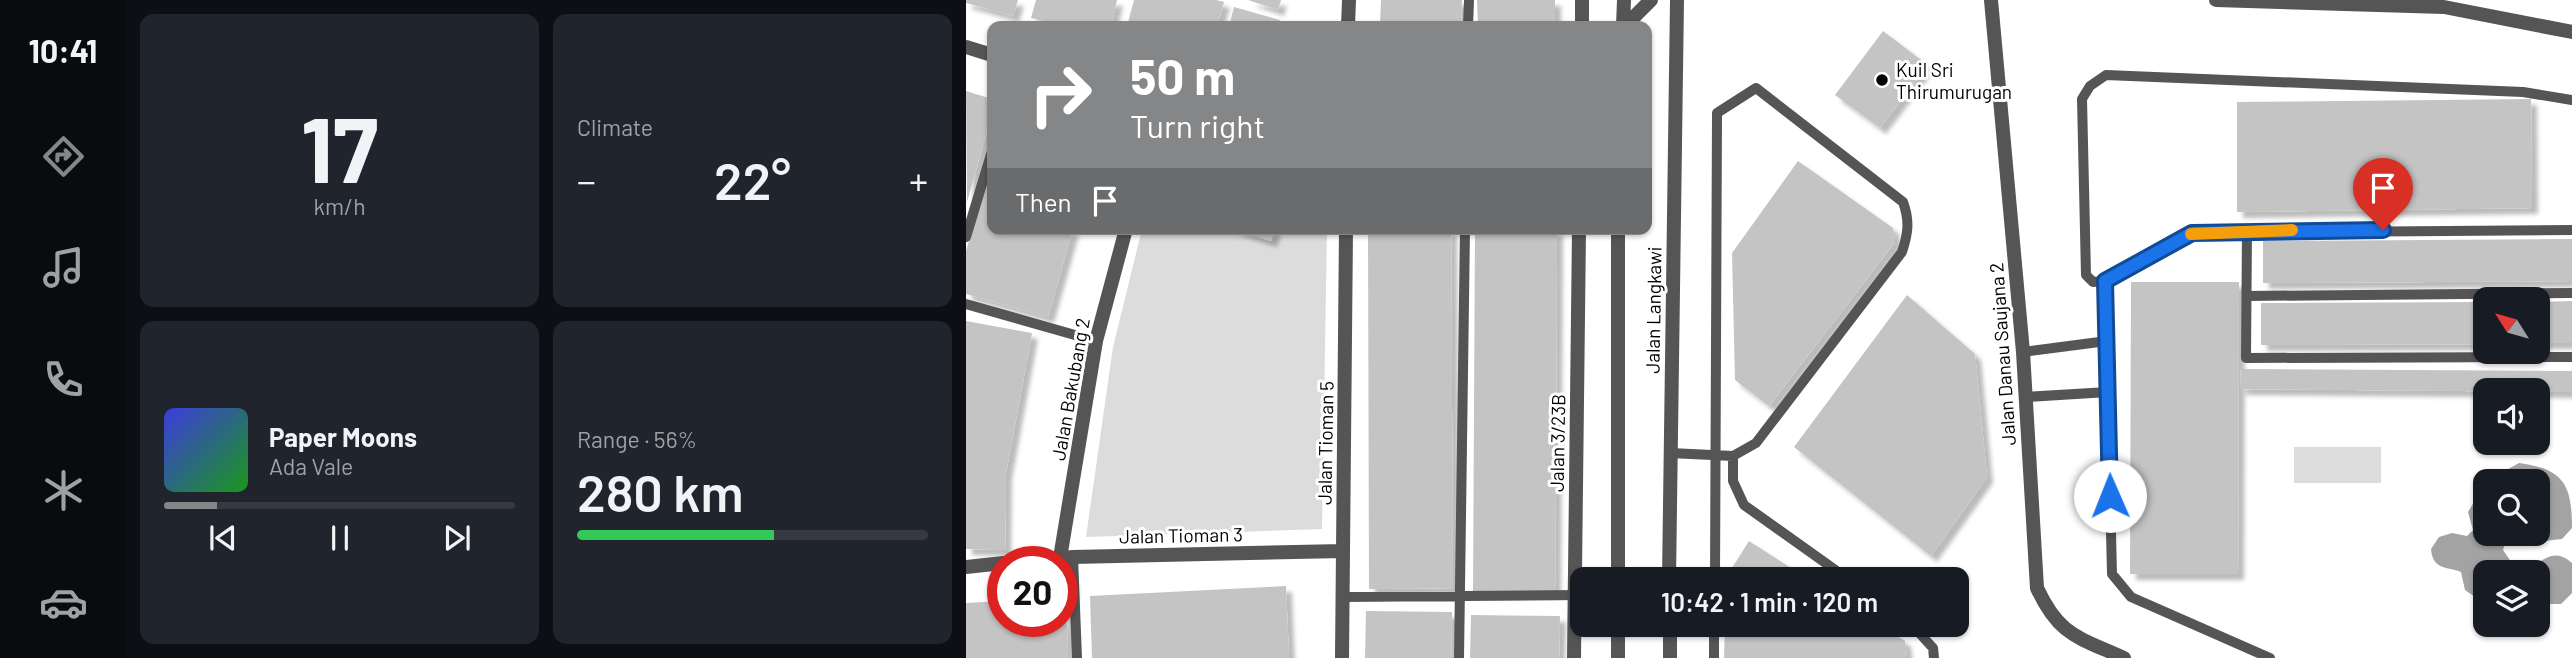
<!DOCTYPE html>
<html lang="en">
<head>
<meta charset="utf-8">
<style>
  body { margin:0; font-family:Barlow,sans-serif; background:#20242c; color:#f1f3f6; height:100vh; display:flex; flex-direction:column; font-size:26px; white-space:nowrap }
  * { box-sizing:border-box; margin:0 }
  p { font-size:23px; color:#9ea1a6 }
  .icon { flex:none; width:38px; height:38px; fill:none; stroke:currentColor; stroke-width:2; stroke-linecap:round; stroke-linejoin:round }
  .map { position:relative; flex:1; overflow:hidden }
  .side { display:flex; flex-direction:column; gap:14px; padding:14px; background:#0d0f14; width:840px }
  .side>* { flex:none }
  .hud { position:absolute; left:21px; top:21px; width:665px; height:214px; border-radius:14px; box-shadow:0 2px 5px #0004; background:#858687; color:#fff; overflow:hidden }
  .needle { width:46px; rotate:307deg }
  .tools { position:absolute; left:1507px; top:287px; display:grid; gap:14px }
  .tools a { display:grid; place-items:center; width:77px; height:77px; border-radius:14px; background:#171b24; box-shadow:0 2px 5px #0004; font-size:35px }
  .speed { position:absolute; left:21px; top:546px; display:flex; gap:14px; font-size:35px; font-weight:700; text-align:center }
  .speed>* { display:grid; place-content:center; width:91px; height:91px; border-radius:50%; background:#171b24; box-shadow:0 2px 5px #0004; line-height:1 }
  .speed .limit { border:10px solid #d22; background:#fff; color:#111 }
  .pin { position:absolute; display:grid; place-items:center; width:60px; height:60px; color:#fff; margin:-72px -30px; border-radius:50% 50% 50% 0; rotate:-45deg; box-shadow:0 0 7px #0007 }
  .pin .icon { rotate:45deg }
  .me { position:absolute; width:77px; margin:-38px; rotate:359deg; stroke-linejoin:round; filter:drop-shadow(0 0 5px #0008) }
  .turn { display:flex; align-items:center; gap:24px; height:147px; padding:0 28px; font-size:32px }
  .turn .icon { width:91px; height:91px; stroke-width:2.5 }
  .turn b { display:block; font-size:49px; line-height:60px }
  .then { display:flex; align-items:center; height:66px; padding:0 28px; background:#0003; gap:14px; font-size:26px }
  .big { font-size:52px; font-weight:600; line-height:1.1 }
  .side .tile { flex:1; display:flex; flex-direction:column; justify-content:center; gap:10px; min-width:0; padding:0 24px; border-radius:14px; background:#20242c }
  .side .dial { align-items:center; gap:0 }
  .dial b { font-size:91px; line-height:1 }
  .song { display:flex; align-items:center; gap:21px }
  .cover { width:84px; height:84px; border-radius:10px; background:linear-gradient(135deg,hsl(240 70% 55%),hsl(120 70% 35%)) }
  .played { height:7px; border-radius:4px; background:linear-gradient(90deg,#858687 15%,#363941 15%) }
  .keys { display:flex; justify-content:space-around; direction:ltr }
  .heat { display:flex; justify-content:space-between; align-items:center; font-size:38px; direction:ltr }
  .charge { height:10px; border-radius:5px; background:linear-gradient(90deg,#34c759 56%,#363941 0) }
  .side .tiles { flex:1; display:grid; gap:14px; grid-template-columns:repeat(2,1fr) }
  .trip { position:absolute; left:604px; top:567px; width:399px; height:70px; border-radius:14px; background:#171b24; box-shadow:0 2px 5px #0004; font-weight:600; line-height:70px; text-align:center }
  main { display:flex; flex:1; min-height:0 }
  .menu { display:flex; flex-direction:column; width:126px; justify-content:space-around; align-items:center; background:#090b0e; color:#9ea1a6 }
  .menu .icon { width:49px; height:49px }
  .menu .active { color:#858687 }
  .menu b { font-size:32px; color:#f1f3f6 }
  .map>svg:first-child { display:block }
  .green { fill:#dcdcdc }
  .water { fill:#a3a3a3 }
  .building { fill:#c4c4c4; filter:url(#shadow) }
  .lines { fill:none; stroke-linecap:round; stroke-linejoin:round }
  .service { stroke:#555; stroke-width:10 }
  .minor { stroke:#555; stroke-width:14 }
  .tertiary { stroke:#555; stroke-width:14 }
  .route-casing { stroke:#114b97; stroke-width:18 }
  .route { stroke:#1a73e8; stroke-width:12 }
  .slow { stroke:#f59e0b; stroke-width:12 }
  .poi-dot { fill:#000; stroke:#fff; stroke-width:2.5 }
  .labels { text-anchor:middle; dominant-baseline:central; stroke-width:6; stroke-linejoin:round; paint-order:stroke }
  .poi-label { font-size:19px; fill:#000; stroke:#fff; text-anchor:start }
  .street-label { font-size:19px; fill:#000; stroke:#fff }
</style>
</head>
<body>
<main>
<nav class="menu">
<b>10:41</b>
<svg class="icon active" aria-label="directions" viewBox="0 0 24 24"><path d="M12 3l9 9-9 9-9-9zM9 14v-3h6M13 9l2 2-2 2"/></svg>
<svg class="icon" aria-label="music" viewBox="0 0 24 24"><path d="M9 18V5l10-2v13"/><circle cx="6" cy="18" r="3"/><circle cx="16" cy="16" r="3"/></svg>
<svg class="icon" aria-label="phone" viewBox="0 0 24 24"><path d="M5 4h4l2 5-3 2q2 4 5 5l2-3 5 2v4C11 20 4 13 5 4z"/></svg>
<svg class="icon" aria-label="climate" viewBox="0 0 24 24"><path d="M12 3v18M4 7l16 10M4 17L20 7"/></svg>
<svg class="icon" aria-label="car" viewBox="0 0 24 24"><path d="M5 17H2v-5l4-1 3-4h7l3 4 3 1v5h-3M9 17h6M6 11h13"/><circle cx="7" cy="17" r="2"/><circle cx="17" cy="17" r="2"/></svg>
</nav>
<section class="side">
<div class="tiles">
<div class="tile dial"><b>17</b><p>km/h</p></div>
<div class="tile"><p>Climate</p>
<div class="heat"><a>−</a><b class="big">22°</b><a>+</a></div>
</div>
<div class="tile">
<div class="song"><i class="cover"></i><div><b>Paper Moons</b><p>Ada Vale</p></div></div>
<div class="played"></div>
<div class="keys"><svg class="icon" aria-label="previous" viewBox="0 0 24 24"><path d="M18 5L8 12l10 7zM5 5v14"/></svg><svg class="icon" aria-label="pause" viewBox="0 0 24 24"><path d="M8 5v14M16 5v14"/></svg><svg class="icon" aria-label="next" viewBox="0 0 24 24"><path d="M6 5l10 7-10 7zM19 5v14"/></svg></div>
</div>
<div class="tile"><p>Range · 56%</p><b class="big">280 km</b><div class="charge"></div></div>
</div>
</section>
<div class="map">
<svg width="1606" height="658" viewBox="0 0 1606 658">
  <defs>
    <filter id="shadow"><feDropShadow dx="6" dy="6" stdDeviation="2" flood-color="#0004"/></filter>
  </defs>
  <rect width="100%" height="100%" fill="#fff"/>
  <path class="green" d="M176 229H361L356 529 120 537 147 347Z
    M1328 447H1415V483H1328Z"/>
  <path class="water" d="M1553 463C1598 469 1606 485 1606 528L1596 539 1578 541 1572 531V481H1521Z
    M1519 483V534H1542L1537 550 1546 563C1572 578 1581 540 1606 563V593L1595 604H1572V572H1519V604L1499 590 1495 572C1481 566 1467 571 1465 549L1473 537 1486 533 1501 536 1507 530 1502 512Z"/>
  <path class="building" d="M0 0H52L47 16 0 3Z
    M70 0H151L145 26H99L65 18Z
    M168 0H250L258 2 251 26H161Z
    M282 0H315L312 10Z
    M415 0H496L495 26H414Z
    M511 0H589V26H512Z
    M268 7 314 20 313 26H263Z
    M917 31 962 65 914 128 869 95Z
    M0 91 26 99V113L1 202Z
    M1565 99 1566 208 1271 212V102Z
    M832 161 927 228 929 242 803 406 769 380 766 253Z
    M26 163V229H107L82 317 0 294V251Z
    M266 229H309L305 241Z
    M402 229H485L487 588 403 589Z
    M509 229H591L589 592H507Z
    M1606 239V281L1297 283V241Z
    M1165 282H1273L1272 574H1164Z
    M941 295 1009 354 1021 477 965 556 828 447Z
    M1606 301V343H1572V302Z
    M1519 302V344L1295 345V303Z
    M0 321 66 333 40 473 39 550 0 549Z
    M1275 369 1606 371V392L1274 389Z
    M783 541 842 579H759Z
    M320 586 323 658H126L124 596Z
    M96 598H100L102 658H0V603L37 601V621H96Z
    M400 611 486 612 485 658H399Z
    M505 615 594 616 593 658H504Z
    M759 625H913L939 641 941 658H758Z"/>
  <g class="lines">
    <path class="service" d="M502 26 503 0
      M1281 230 1280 358 1606 357
      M0 237 26 151
      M1139 281 1226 233 1606 230
      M1281 296 1606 293
      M0 304 130 341
      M1057 352 1141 341
      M1060 397 1142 392
      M704 453 767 456 790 443 936 252C942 234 944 221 937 202L790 88 751 113 749 579
      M767 456V481L778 505 882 579
      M107 557 111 658
      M376 597 616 595
      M946 625 967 648 968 658
      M493 658 499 229
      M748 658V625
      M1304 658 1165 597 1146 574 1139 281 1127 282 1120 275 1116 99 1124 86 1140 75 1557 92 1606 100"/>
    <path class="minor" d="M1025 0 1057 352 1071 588C1093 636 1112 637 1158 658
      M382 26 383 0
      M616 26V0
      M0 47 26 55
      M94 558 130 341 160 229
      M54 562 107 557 377 551
      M0 567 37 563
      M376 658 380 229
      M608 658 613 229"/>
    <path class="tertiary" d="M1250 0 1478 7 1606 32
      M657 26 658 0
      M659 26 685 0
      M652 579V229
      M703 579 711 0
      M652 625V658
      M704 625V658"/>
  </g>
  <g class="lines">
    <defs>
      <path id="route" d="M1144 496 1139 281 1226 233 1417 230"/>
    </defs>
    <use href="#route" class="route-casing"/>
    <use href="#route" class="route"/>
    <path class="slow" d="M1225 234 1326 230"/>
  </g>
  <circle class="poi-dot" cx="916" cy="80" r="7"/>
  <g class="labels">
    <g class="poi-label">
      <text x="930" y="69">Kuil Sri<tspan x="930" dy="22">Thirumurugan</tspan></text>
    </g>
    <g class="street-label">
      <text transform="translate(687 310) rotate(-89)">Jalan Langkawi</text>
      <text transform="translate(1036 354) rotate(-94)">Jalan Danau Saujana 2</text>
      <text transform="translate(104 389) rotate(-80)">Jalan Bakubang 2</text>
      <text transform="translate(359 443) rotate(-89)">Jalan Tioman 5</text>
      <text transform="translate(591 443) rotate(-89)">Jalan 3/23B</text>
      <text transform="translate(215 535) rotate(-1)">Jalan Tioman 3</text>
    </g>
  </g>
</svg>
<div class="tools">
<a><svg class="needle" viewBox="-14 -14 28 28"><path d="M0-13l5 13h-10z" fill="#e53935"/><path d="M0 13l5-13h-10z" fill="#9ea1a6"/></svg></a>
<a><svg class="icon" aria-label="sound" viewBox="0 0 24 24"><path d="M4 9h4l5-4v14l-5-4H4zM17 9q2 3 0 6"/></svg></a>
<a><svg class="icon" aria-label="search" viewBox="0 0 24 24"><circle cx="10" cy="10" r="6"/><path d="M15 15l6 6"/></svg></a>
<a><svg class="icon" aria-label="layers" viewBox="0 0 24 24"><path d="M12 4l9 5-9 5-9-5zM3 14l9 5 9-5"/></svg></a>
</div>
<div class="speed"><div class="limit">20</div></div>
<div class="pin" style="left:1417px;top:230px;background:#d93025"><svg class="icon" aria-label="arrive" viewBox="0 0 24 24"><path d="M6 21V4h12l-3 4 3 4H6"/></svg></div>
<svg class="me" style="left:1144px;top:496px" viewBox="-20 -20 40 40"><circle r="19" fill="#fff"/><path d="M0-13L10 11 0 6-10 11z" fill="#1a73e8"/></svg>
<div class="trip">10:42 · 1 min · 120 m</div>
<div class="hud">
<div class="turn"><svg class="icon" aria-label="right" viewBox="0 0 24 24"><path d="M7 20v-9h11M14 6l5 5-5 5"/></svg><div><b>50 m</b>Turn right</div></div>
<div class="then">Then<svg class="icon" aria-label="arrive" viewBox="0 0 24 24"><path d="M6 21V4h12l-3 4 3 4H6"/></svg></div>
</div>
</div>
</main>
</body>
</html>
